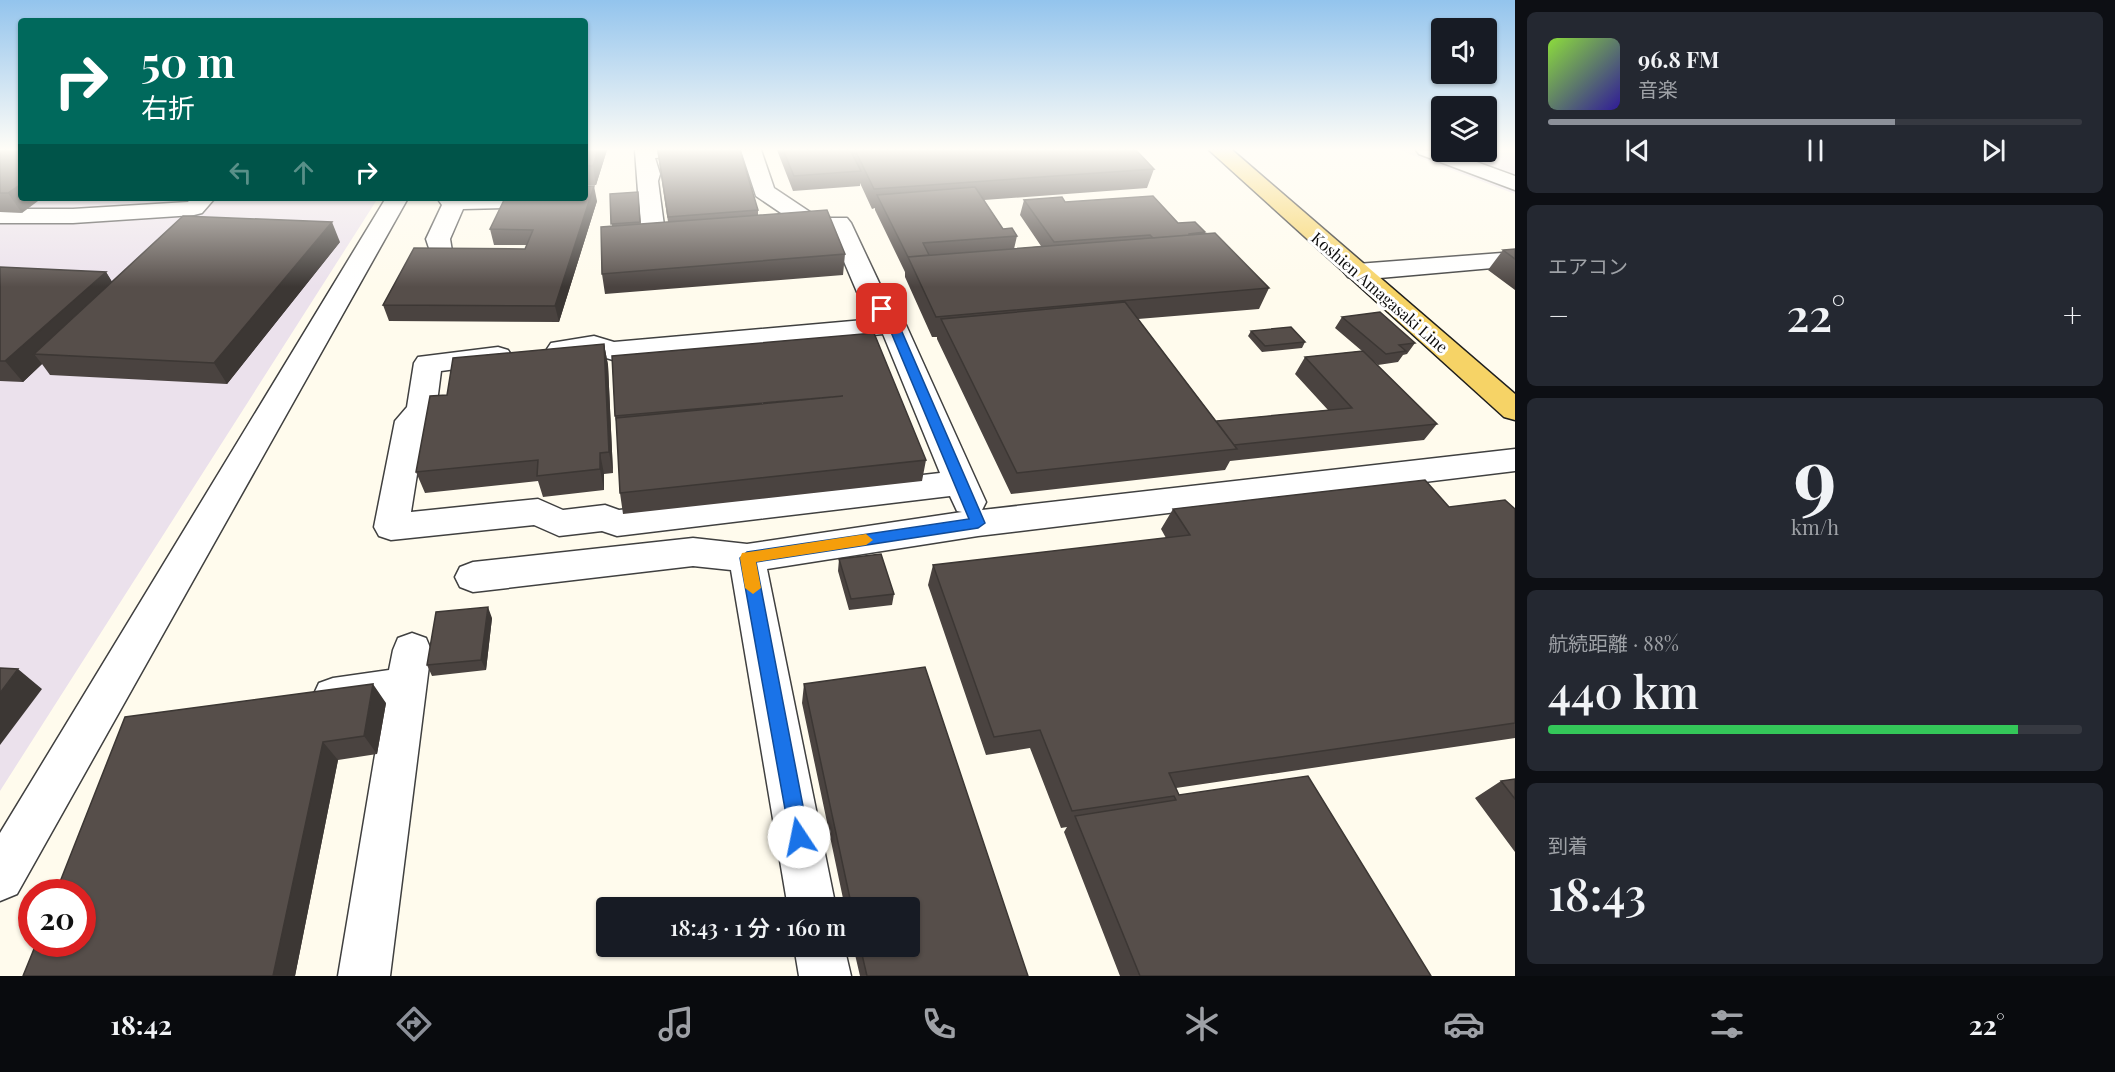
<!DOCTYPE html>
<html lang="ja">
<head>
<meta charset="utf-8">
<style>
  body { margin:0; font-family:"Playfair Display","Noto Sans JP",serif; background:#242831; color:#f1f3f6; height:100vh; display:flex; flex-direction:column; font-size:22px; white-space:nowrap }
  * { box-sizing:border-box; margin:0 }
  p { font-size:20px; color:#9ea1a6 }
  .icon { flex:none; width:33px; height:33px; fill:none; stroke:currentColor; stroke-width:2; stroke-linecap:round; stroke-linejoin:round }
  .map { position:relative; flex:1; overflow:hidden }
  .sheet { display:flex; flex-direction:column; gap:12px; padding:12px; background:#0d0f14; width:600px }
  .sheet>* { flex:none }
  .hud { position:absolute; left:18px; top:18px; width:570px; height:183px; border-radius:6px; box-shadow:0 2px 4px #0004; background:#00695c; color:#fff; overflow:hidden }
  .controls { position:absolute; left:1431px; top:18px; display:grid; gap:12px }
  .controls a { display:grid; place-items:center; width:66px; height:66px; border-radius:6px; background:#171b24; box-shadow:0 2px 4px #0004; font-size:30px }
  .speed { position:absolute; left:18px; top:879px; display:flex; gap:12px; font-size:30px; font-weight:700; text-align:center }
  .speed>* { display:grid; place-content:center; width:78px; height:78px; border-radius:50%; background:#171b24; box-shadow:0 2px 4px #0004; line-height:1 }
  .speed .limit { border:9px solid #d22; background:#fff; color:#111 }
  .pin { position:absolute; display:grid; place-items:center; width:51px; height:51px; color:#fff; margin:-26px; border-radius:12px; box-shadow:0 3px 9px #0006 }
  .me { position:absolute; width:66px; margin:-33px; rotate:349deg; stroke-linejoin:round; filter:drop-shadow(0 0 4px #0008) }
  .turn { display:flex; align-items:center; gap:21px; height:126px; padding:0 24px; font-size:27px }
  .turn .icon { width:78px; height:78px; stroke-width:2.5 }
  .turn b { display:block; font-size:42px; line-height:51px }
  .lanes { display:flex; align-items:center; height:57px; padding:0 24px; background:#0003; justify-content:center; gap:30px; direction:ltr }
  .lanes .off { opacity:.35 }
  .big { font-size:45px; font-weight:600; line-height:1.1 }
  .sheet .tile { flex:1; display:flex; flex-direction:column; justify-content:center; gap:9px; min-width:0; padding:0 21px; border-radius:9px; background:#242831 }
  .sheet .dial { align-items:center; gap:0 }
  .dial b { font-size:78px; line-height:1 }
  .song { display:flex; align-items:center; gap:18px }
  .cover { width:72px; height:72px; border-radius:9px; background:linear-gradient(135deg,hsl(90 70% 55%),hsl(250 70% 35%)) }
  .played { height:6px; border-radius:3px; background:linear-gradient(90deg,#8c9099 65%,#363941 65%) }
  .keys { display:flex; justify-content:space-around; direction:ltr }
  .heat { display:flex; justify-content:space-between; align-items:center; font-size:33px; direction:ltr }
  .charge { height:9px; border-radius:4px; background:linear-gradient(90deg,#34c759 88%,#363941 0) }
  .trip { position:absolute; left:596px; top:897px; width:324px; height:60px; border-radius:6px; background:#171b24; box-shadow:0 2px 4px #0004; font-weight:600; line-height:60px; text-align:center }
  .dock { display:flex; height:96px; justify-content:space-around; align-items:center; background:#090b0e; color:#9ea1a6 }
  .dock .icon { width:42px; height:42px }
  .dock .selected { color:#8c9099 }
  .dock b { font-size:27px; color:#f1f3f6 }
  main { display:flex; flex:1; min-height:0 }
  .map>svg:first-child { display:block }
  .industrial { fill:#ebe1ec }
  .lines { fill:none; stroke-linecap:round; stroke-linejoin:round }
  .minor-casing { stroke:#404040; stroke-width:3 }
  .major-casing { stroke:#1e1e1e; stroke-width:3 }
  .minor { fill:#fff; fill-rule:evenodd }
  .major { fill:#f6d366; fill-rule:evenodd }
  .wall { fill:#4a4340 }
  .shaded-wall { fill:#3c3734 }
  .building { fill:#564e4a; stroke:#3c3734; stroke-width:1.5 }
  .route { fill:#1a73e8; stroke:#114b97; stroke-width:1.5 }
  .slow { fill:#f59e0b }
  .labels { text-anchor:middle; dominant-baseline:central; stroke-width:6; stroke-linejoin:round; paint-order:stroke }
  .far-street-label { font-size:16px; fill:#0d0d0d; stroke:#fff }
</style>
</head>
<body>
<main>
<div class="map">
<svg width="1515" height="976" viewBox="0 0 1515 976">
  <rect width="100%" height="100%" fill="#fffbed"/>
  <path class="industrial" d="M0 150 21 198H378L0 791Z
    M1399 150H1515V194Z"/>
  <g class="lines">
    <defs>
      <path id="minor" d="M635 150H693L683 156 655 158 660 174 658 181 665 233 661 238H645L641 233Z
        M741 150H761L774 188 819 218H847L851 223 883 291 906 325 986 502 982 510 1515 449V471L978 536 767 569 836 908H788L731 570 693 566 473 592 460 587 455 577 460 567 473 562 693 538 747 544 962 512 957 511 950 496 617 536 602 531 559 536 534 525 391 540 379 536 374 527 395 421 407 407 414 363 418 357 498 347 508 350 512 356 508 362 441 371 436 410 425 424 411 512 538 499 563 510 605 505 619 510 940 473 883 334 613 360 593 354 561 358 551 355 547 349 551 343 594 336 614 342 875 319 857 292 831 231 806 230 756 196Z
        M1416 150 1449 152 1515 176V190L1419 154Z
        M191 198H215L202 213 194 215 73 223H0V209H73L188 202Z
        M386 198H408L17 894 0 901V833Z
        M437 198H529L526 203 505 208 463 209 450 239 452 251 480 253 483 258 480 263C464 267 444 267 428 263L425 258 429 248 426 239 442 205Z
        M1515 252V266L1357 280 1348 277 1344 272 1348 267 1357 264Z
        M412 633 426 638 431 650 390 976H338L383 707 333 714 319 709 313 696 319 683 333 678 389 670 393 650 398 638Z
        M794 946H844L851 976H799Z"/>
      <path id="major" d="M1209 150H1232L1515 394V420L1504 417Z"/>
    </defs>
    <use href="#minor" class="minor-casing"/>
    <use href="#major" class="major-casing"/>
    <use href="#minor" class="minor"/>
    <use href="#major" class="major"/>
  </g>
  <path class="wall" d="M0 150 22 213 0 212Z
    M585 150H607L596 185H585Z
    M657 150H740L758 210V215L845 254 843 275 605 294 602 274 612 226 610 194 638 192 641 224 668 222Z
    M777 150H1136L1154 169 1147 188 984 200 1003 229 1017 236 1014 249 1041 246 1020 215 1024 200 1065 202 1178 223 1205 232V234L1269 288 1259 309 1138 319 1216 421 1328 410 1295 374 1305 357 1362 351 1335 328 1342 317 1415 343 1407 354 1403 355 1398 362 1378 365 1365 354 1437 424 1424 440 1230 461 1225 470 1011 494 937 339V337H932L905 277V272L875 210V208L872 209 860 183V186L793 191Z
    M597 201 559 322 389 321 383 305 525 249 527 245H494L490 229Z
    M340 242 227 384 50 375 42 364 23 382 0 381V267L106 272 112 282Z
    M1515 249V290L1488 270 1503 250Z
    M1251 331 1305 342 1302 348 1262 352 1248 336Z
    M604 344 608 365 613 473 604 474V490L543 497 538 481 425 493 416 472 447 395Z
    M612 356 926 460 922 481 623 514 620 493 617 427 615 416Z
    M1449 507 1515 509V738L1176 788 1179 795 1431 976H1120L1064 832 1067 827 1061 828 1030 748 986 755 928 585 933 565 1166 538 1161 529 1173 509Z
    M839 559 894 594 892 605 849 610 838 571Z
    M492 618 486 670 432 676 427 665Z
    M804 684 1028 976H860L853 946H909V908H845L802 703Z
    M386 703 377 754 338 760 295 976H23L82 892Z
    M1515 779V852L1475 798 1501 781Z"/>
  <path class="shaded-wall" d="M598 150H607L596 185 593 166Z
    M21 184V198H42L22 213 8 193Z
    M594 186 597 201 559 322 555 306Z
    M332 222 340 242 227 384 214 363Z
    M106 272 119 293 34 354 42 364 23 382 5 361Z
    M604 344 608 365 613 473 609 452Z
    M600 453 604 474V490L600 469Z
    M488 607 492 618 486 670 481 660Z
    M18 669 42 689 0 745V693Z
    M373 684 386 703 377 754 364 736Z
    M323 742 338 760 295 976H273Z"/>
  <path class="building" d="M0 150H21V184L8 193H0Z
    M585 150H598L593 166H585Z
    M658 150H740L758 210 668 217Z
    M783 150H850L861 171 794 176Z
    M855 150H1136L1154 169 874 189Z
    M585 186H594L555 306 383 305 414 248 525 249 533 230 490 229 505 198H585Z
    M975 187 1003 229 1012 228 1017 236 923 243 929 255 908 257 877 195Z
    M638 192 640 222 611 224 610 194Z
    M1153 196 1178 223 1195 222 1205 232 1189 234V235L1153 238 1150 235 1054 242 1024 200 1062 197 1065 202Z
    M827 210 845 254 602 274 601 227Z
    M183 216 332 222 214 363 34 354Z
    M1215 233 1269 288 936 317 908 257Z
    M1515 249V259L1503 250Z
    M0 267 106 272 5 361H0Z
    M1125 302 1237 449 1017 473 941 319Z
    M1380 312 1415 343 1399 345 1406 351 1386 354 1342 317Z
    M1291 327 1305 342 1265 346 1251 331Z
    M874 333 926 460 620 493 616 418 843 396 615 416 612 356Z
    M604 344 609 452 600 453V469L537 476 538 460 416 472 430 396 447 395 453 358Z
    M1363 351 1437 424 1234 445 1216 421 1352 408 1305 357Z
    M1425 480 1449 507 1505 500 1515 509V723L1169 773 1179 795 1308 776 1431 976H1140L1075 816 1176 800 1174 796 1072 811 1040 730 994 737 933 565 1190 535 1173 509Z
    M881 554 894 594 851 599 839 559Z
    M488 607 481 660 427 665 436 612Z
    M925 667 1028 976H867L860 946H909V908H852L804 684Z
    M0 668 18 669 0 693Z
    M373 684 364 736 323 742 273 976H23L36 944H82V892H56L125 717Z
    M1515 779V799L1501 781Z"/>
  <linearGradient id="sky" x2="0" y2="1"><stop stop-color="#93c4ed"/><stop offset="0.52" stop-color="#fffdf7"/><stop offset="1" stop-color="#fffdf7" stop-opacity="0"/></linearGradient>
  <rect width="1515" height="287" fill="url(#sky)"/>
  <path class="route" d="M882 305 885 306 899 325 985 523 978 528 756 562 809 837 806 844 799 847 792 844 790 837 740 558 747 552 969 519 888 325 876 309Z"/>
  <path class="slow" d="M866 534 873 540 866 545 756 562 761 588 753 594 745 588 740 558 742 553Z"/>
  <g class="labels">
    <g class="far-street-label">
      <text transform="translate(1380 292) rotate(41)">Koshien Amagasaki Line</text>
    </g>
  </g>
</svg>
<div class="controls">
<a><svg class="icon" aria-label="sound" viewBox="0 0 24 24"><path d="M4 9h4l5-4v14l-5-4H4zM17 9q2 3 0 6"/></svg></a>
<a><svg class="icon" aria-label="layers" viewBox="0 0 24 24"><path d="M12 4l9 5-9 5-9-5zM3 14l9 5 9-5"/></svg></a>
</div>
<div class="speed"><div class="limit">20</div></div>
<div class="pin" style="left:882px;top:309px;background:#d93025"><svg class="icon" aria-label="arrive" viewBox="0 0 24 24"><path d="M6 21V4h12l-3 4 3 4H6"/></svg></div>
<svg class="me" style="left:799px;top:837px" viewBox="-20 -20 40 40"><circle r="19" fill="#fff"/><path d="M0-13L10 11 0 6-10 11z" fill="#1a73e8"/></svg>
<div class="trip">18:43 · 1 分 · 160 m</div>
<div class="hud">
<div class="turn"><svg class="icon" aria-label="right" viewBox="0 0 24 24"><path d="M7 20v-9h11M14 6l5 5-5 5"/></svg><div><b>50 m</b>右折</div></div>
<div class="lanes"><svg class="icon off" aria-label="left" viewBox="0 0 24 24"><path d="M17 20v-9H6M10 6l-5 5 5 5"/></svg><svg class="icon off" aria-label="ahead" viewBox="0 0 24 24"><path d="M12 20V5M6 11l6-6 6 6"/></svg><svg class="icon" aria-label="right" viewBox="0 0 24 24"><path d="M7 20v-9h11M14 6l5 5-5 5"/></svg></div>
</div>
</div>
<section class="sheet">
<div class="tile">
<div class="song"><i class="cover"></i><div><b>96.8 FM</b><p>音楽</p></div></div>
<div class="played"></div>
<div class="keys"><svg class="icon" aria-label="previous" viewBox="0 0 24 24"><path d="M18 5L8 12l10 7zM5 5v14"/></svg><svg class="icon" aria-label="pause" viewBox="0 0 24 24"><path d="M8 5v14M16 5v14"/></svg><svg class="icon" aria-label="next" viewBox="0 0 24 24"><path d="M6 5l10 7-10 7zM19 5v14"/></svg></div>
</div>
<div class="tile"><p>エアコン</p>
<div class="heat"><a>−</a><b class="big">22°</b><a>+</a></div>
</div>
<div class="tile dial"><b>9</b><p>km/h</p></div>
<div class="tile"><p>航続距離 · 88%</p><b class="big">440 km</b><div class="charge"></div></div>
<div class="tile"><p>到着</p><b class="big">18:43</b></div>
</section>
</main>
<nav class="dock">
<b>18:42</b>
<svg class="icon selected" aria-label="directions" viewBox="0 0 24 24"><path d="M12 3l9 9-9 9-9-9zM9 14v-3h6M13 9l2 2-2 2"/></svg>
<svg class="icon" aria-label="music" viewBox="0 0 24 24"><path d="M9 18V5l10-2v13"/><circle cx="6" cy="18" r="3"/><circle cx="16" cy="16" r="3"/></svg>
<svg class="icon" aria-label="phone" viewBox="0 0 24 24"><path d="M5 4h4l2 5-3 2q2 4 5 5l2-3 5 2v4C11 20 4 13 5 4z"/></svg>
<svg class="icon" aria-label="climate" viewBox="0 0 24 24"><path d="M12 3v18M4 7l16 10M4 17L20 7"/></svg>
<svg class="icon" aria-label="car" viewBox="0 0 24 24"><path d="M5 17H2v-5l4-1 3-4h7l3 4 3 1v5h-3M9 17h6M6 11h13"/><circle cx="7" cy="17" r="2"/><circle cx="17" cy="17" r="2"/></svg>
<svg class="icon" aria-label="filters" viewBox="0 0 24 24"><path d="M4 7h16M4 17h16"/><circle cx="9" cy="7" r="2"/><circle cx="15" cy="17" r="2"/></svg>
<b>22°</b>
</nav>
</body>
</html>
